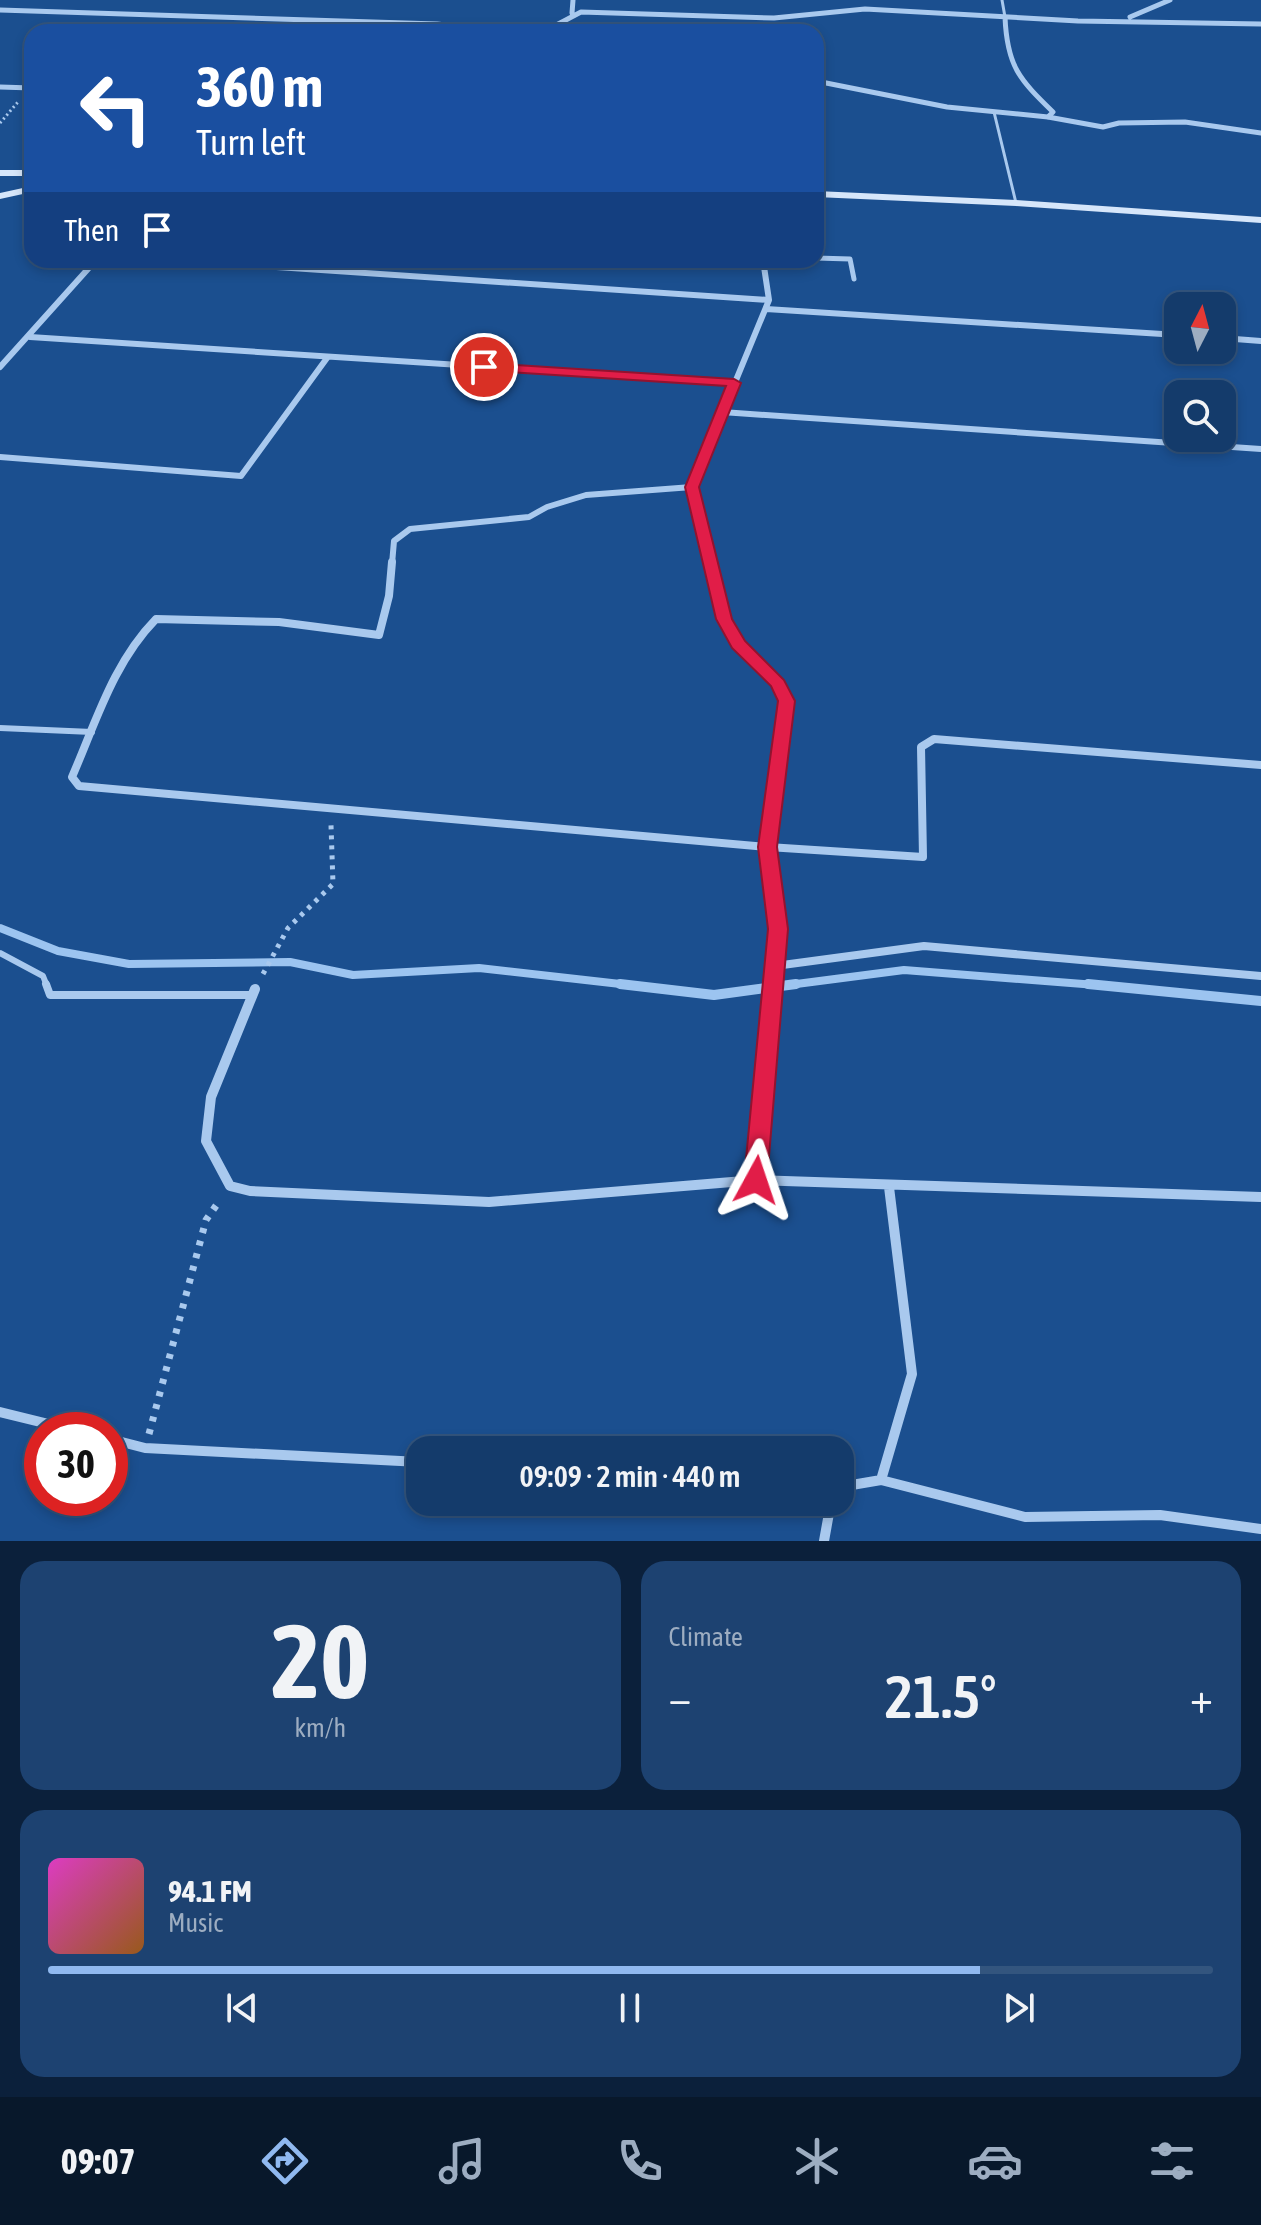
<!DOCTYPE html>
<html lang="en">
<head>
<meta charset="utf-8">
<style>
  body { margin:0; font-family:"Asap Condensed",sans-serif; background:#1d4271; color:#f1f3f6; height:100vh; display:flex; flex-direction:column; font-size:30px; white-space:nowrap }
  * { box-sizing:border-box; margin:0 }
  p { font-size:26px; color:#9dadc1 }
  .icon { flex:none; width:44px; height:44px; fill:none; stroke:currentColor; stroke-width:2; stroke-linecap:round; stroke-linejoin:round }
  .map { position:relative; height:1541px; overflow:hidden }
  .details { display:flex; flex-direction:column; gap:20px; padding:20px; background:#0b203b; flex:1 }
  .details>* { flex:none }
  .top-card { position:absolute; left:24px; top:24px; width:800px; height:244px; border-radius:24px; box-shadow:0 4px 12px #0003,0 0 0 2px #33557e; background:#1a4fa0; color:#fff; overflow:hidden }
  .needle { width:52px; rotate:6deg }
  .fabs { position:absolute; left:1164px; top:292px; display:grid; gap:16px }
  .fabs a { display:grid; place-items:center; width:72px; height:72px; border-radius:16px; background:#143b6b; box-shadow:0 4px 12px #0003,0 0 0 2px #33557e; font-size:40px }
  .speed { position:absolute; left:24px; top:1412px; display:flex; gap:16px; font-size:40px; font-weight:700; text-align:center }
  .speed>* { display:grid; place-content:center; width:104px; height:104px; border-radius:50%; background:#143b6b; box-shadow:0 4px 12px #0003,0 0 0 2px #33557e; line-height:1 }
  .speed .limit { border:12px solid #d22; background:#fff; color:#111 }
  .pin { position:absolute; display:grid; place-items:center; width:68px; height:68px; color:#fff; margin:-34px; border:4px solid #fff; border-radius:50%; box-shadow:0 2px 8px #0007 }
  .me { position:absolute; width:88px; margin:-44px; rotate:5deg; stroke-linejoin:round; filter:drop-shadow(0 0 6px #0008) }
  .turn { display:flex; align-items:center; gap:28px; height:168px; padding:0 40px; font-size:36px }
  .turn .icon { width:104px; height:104px; stroke-width:2.5 }
  .turn b { display:block; font-size:56px; line-height:68px }
  .then { display:flex; align-items:center; height:76px; padding:0 40px; background:#0003; gap:16px; font-size:30px }
  .big { font-size:60px; font-weight:600; line-height:1.1 }
  .details .widget { flex:1; display:flex; flex-direction:column; justify-content:center; gap:12px; min-width:0; padding:0 28px; border-radius:24px; background:#1d4271 }
  .details .dial { align-items:center; gap:0 }
  .dial b { font-size:104px; line-height:1 }
  .song { display:flex; align-items:center; gap:24px }
  .cover { width:96px; height:96px; border-radius:12px; background:linear-gradient(135deg,hsl(310 70% 55%),hsl(30 70% 35%)) }
  .played { height:8px; border-radius:4px; background:linear-gradient(90deg,#90b9f0 80%,#33557e 80%) }
  .keys { display:flex; justify-content:space-around; direction:ltr }
  .heat { display:flex; justify-content:space-between; align-items:center; font-size:44px; direction:ltr }
  .details .tiles { flex:1; display:grid; gap:20px; grid-template-columns:1fr 1fr }
  .widget:last-child { grid-column:span 2 }
  .trip { position:absolute; left:406px; top:1436px; width:448px; height:80px; border-radius:24px; background:#143b6b; box-shadow:0 4px 12px #0003,0 0 0 2px #33557e; font-weight:600; line-height:80px; text-align:center }
  .menu { display:flex; height:128px; justify-content:space-around; align-items:center; background:#08182b; color:#9dadc1 }
  .menu .icon { width:56px; height:56px }
  .menu .on { color:#90b9f0 }
  .menu b { font-size:36px; color:#f1f3f6 }
  .map>svg:first-child { display:block }
  .lines { fill:none; stroke-linecap:round; stroke-linejoin:round }
  .stream-far1 { stroke:#9cc4f0; stroke-width:8 }
  .stream { stroke:#9cc4f0; stroke-width:10 }
  .path-far2 { stroke:#a9c9ee; stroke-width:3; stroke-dasharray:2 3; stroke-linecap:butt }
  .path-far1 { stroke:#a9c9ee; stroke-width:5; stroke-dasharray:4 6; stroke-linecap:butt }
  .path { stroke:#a9c9ee; stroke-width:7; stroke-dasharray:5 8; stroke-linecap:butt }
  .lane-far3 { stroke:#a9c9ee; stroke-width:3 }
  .lane-far2 { stroke:#a9c9ee; stroke-width:5 }
  .lane-far1 { stroke:#a9c9ee; stroke-width:6 }
  .lane { stroke:#a9c9ee; stroke-width:8 }
  .street-far3 { stroke:#a9c9ee; stroke-width:5 }
  .street-far2 { stroke:#a9c9ee; stroke-width:6 }
  .street-far1 { stroke:#a9c9ee; stroke-width:8 }
  .street { stroke:#a9c9ee; stroke-width:10 }
  .secondary { fill:#d6e6fa; fill-rule:evenodd }
  .route { fill:#e11d48; stroke:#92132f; stroke-width:2 }
</style>
</head>
<body>
<div class="map">
<svg width="1261" height="1541" viewBox="0 0 1261 1541">
  <rect width="100%" height="100%" fill="#1b4f8f"/>
  <g class="lines">
    <path class="stream-far1" d="M0 928 58 951 129 964 290 962 353 975 479 968 638 986
      M781 986 904 970 1109 986"/>
    <path class="stream" d="M620 984 714 995 796 984
      M1088 984 1261 1001"/>
    <path class="path-far2" d="M0 123 18 102"/>
    <path class="path-far1" d="M263 974 288 928 333 884 331 825"/>
    <path class="path" d="M149 1434 206 1220 220 1200"/>
    <path class="lane-far3" d="M1002 0 1005 17
      M994 112 1016 203"/>
    <path class="lane-far2" d="M816 258 850 259 854 279"/>
    <path class="lane-far1" d="M0 728 92 732
      M0 953 43 976 47 986"/>
    <path class="lane" d="M46 984 50 995H253"/>
    <path class="street-far3" d="M0 10 437 24 511 32
      M572 13 573 0
      M1005 17C1007 66 1019 79 1053 112L1048 117
      M1130 17 1170 0
      M543 32 581 12 774 18 865 9 1078 21 1261 24
      M816 81 947 107 1048 117 1103 127 1119 123 1185 122 1261 133
      M0 87 32 88"/>
    <path class="street-far2" d="M171 260 769 300 692 487 711 564
      M763 260 769 300
      M766 309 1178 335
      M30 337 734 383
      M1222 338 1261 341
      M0 367 96 260
      M722 412 1261 449
      M0 457 241 476 327 358
      M392 564 394 541 410 529 529 517 547 507 586 495 692 487"/>
    <path class="street-far1" d="M392 562 389 596 379 635 279 622 156 619C113 663 96 722 72 777L79 786 768 847 923 857 921 747 934 739 1261 765
      M710 562C717 590 721 621 738 644 754 665 775 678 787 701L768 847 778 929 773 986
      M775 966 924 946 1261 976"/>
    <path class="street" d="M255 989 211 1097 206 1141 230 1186 250 1191 489 1202 756 1180 1261 1197
      M756 1180 773 984
      M0 1412 73 1430
      M110 1439 145 1448 420 1462
      M881 1480 912 1374 889 1187
      M840 1487 881 1480 1025 1517 1160 1515 1261 1529
      M824 1541 831 1502"/>
    <path class="secondary" d="M0 170H32V176H0Z
      M32 186V192L0 199V193Z
      M816 191 1016 200 1261 217V223L1016 206 816 197Z"/>
  </g>
  <path class="route" d="M484 363 734 379 741 383 699 487 732 619 745 641 784 680 795 701 777 847 788 929 767 1180 764 1186 756 1189 748 1186 744 1180 768 929 758 847 778 701 771 686 732 648 716 619 685 487 726 386 479 370V364Z"/>
</svg>
<div class="fabs">
<a><svg class="needle" viewBox="-14 -14 28 28"><path d="M0-13l5 13h-10z" fill="#e53935"/><path d="M0 13l5-13h-10z" fill="#9dadc1"/></svg></a>
<a><svg class="icon" aria-label="search" viewBox="0 0 24 24"><circle cx="10" cy="10" r="6"/><path d="M15 15l6 6"/></svg></a>
</div>
<div class="speed"><div class="limit">30</div></div>
<div class="pin" style="left:484px;top:367px;background:#d93025"><svg class="icon" aria-label="arrive" viewBox="0 0 24 24"><path d="M6 21V4h12l-3 4 3 4H6"/></svg></div>
<svg class="me" style="left:756px;top:1180px" viewBox="-20 -20 40 40"><path d="M0-17L14 15 0 8-14 15z" fill="#e11d48" stroke="#fff" stroke-width="4"/></svg>
<div class="trip">09:09 · 2 min · 440 m</div>
<div class="top-card">
<div class="turn"><svg class="icon" aria-label="left" viewBox="0 0 24 24"><path d="M17 20v-9H6M10 6l-5 5 5 5"/></svg><div><b>360 m</b>Turn left</div></div>
<div class="then">Then<svg class="icon" aria-label="arrive" viewBox="0 0 24 24"><path d="M6 21V4h12l-3 4 3 4H6"/></svg></div>
</div>
</div>
<section class="details">
<div class="tiles">
<div class="widget dial"><b>20</b><p>km/h</p></div>
<div class="widget"><p>Climate</p>
<div class="heat"><a>−</a><b class="big">21.5°</b><a>+</a></div>
</div>
<div class="widget">
<div class="song"><i class="cover"></i><div><b>94.1 FM</b><p>Music</p></div></div>
<div class="played"></div>
<div class="keys"><svg class="icon" aria-label="previous" viewBox="0 0 24 24"><path d="M18 5L8 12l10 7zM5 5v14"/></svg><svg class="icon" aria-label="pause" viewBox="0 0 24 24"><path d="M8 5v14M16 5v14"/></svg><svg class="icon" aria-label="next" viewBox="0 0 24 24"><path d="M6 5l10 7-10 7zM19 5v14"/></svg></div>
</div>
</div>
</section>
<nav class="menu">
<b>09:07</b>
<svg class="icon on" aria-label="directions" viewBox="0 0 24 24"><path d="M12 3l9 9-9 9-9-9zM9 14v-3h6M13 9l2 2-2 2"/></svg>
<svg class="icon" aria-label="music" viewBox="0 0 24 24"><path d="M9 18V5l10-2v13"/><circle cx="6" cy="18" r="3"/><circle cx="16" cy="16" r="3"/></svg>
<svg class="icon" aria-label="phone" viewBox="0 0 24 24"><path d="M5 4h4l2 5-3 2q2 4 5 5l2-3 5 2v4C11 20 4 13 5 4z"/></svg>
<svg class="icon" aria-label="climate" viewBox="0 0 24 24"><path d="M12 3v18M4 7l16 10M4 17L20 7"/></svg>
<svg class="icon" aria-label="car" viewBox="0 0 24 24"><path d="M5 17H2v-5l4-1 3-4h7l3 4 3 1v5h-3M9 17h6M6 11h13"/><circle cx="7" cy="17" r="2"/><circle cx="17" cy="17" r="2"/></svg>
<svg class="icon" aria-label="filters" viewBox="0 0 24 24"><path d="M4 7h16M4 17h16"/><circle cx="9" cy="7" r="2"/><circle cx="15" cy="17" r="2"/></svg>
</nav>
</body>
</html>
